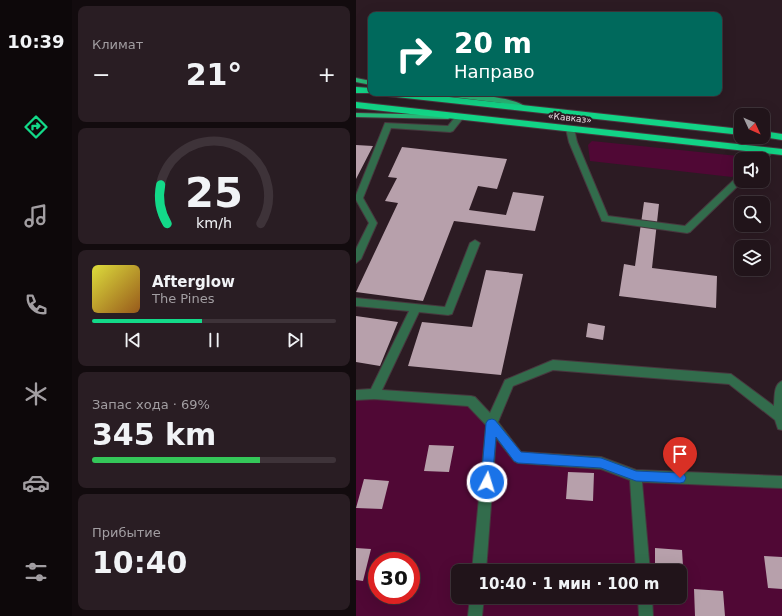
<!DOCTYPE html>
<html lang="ru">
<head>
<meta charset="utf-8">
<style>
  body { margin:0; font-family:"DejaVu Sans",sans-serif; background:#291d23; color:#f1f3f6; height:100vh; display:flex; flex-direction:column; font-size:15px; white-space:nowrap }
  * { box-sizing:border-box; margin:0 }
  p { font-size:13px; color:#a29ea2 }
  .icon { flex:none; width:22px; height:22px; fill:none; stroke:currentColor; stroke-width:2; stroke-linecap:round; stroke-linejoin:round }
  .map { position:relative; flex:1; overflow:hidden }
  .sheet { display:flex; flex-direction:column; gap:6px; padding:6px; background:#120b0e; width:284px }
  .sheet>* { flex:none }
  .top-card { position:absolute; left:12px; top:12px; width:354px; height:84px; border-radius:8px; box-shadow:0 4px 16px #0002,0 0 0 1px #3e3339; background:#00695c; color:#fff; overflow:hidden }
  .needle { width:26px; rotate:134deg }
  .buttons { position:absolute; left:378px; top:108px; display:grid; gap:8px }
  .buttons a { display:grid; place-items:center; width:36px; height:36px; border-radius:8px; background:#21141a; box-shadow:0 4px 16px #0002,0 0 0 1px #3e3339; font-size:20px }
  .speed { position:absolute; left:12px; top:552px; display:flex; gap:8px; font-size:20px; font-weight:700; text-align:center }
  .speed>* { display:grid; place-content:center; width:52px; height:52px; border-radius:50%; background:#21141a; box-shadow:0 4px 16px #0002,0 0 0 1px #3e3339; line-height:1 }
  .speed .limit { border:6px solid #d22; background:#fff; color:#111 }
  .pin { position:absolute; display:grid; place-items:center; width:34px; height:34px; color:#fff; margin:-41px -17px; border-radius:50% 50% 50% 0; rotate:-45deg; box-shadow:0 0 4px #0007 }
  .pin .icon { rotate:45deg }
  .me { position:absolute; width:44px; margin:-22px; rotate:5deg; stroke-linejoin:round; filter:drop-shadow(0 0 3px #0008) }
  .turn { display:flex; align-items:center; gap:14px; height:84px; padding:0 20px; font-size:18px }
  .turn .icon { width:52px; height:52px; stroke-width:2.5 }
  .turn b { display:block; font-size:28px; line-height:34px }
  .big { font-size:30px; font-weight:700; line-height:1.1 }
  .sheet .widget { flex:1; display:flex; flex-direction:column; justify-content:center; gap:6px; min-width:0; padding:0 14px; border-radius:8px; background:#291d23 }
  .sheet .dial { align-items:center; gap:0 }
  .dial svg { height:104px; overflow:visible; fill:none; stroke:#3e3339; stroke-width:7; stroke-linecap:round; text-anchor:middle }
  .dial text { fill:#f1f3f6; stroke:none }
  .song { display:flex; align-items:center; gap:12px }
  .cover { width:48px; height:48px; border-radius:6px; background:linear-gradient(135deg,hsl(60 70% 55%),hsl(30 70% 35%)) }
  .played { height:4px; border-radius:2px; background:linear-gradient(90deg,#13d989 45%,#3e3339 45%) }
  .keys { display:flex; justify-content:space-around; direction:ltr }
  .heat { display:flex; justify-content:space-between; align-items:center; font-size:22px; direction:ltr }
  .charge { height:6px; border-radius:3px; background:linear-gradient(90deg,#34c759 69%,#3e3339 0) }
  .trip { position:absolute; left:95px; top:564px; width:236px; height:40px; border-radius:8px; background:#21141a; box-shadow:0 4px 16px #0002,0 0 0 1px #3e3339; font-weight:700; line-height:40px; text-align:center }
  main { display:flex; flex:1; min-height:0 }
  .tabs { display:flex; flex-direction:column; width:72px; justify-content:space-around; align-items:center; background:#0d080a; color:#a29ea2 }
  .tabs .icon { width:28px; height:28px }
  .tabs .selected { color:#13d989 }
  .tabs b { font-size:18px; color:#f1f3f6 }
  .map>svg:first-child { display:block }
  .green { fill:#500835; fill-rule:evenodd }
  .building { fill:#b7a0ab }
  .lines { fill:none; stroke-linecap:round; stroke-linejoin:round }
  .minor-casing { stroke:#47373e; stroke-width:2 }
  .major-casing { stroke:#47373e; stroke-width:2 }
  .highway-casing { stroke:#47373e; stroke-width:2 }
  .minor { fill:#326c4c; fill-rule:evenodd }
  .major { fill:#28b676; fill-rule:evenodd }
  .highway { fill:#12d486; fill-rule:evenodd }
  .route { fill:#1a73e8; stroke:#114b97 }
  .labels { text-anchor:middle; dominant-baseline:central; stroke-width:4; stroke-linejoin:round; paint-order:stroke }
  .far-street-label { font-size:9px; fill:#ede1e7; stroke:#2c1b23 }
</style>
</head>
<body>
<main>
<nav class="tabs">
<b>10:39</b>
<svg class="icon selected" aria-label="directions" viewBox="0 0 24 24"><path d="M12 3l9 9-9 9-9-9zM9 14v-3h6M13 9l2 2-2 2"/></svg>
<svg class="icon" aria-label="music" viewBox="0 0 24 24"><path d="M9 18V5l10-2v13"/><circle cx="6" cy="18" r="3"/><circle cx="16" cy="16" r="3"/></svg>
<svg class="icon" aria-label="phone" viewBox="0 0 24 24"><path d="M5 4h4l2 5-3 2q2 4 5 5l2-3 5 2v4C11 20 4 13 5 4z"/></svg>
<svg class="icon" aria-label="climate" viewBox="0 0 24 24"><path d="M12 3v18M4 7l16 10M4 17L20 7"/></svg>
<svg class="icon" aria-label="car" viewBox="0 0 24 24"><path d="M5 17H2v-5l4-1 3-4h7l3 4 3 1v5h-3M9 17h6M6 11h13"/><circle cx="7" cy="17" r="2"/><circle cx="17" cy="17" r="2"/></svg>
<svg class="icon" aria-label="filters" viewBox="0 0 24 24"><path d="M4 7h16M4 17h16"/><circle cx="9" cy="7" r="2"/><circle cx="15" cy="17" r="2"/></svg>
</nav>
<section class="sheet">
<div class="widget"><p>Климат</p>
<div class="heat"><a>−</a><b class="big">21°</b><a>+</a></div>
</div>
<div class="widget dial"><svg viewBox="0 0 100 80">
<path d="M14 69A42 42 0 1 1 86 69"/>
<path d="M14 69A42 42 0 0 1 9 39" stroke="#13d989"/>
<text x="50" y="56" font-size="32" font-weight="700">25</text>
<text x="50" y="72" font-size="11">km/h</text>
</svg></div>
<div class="widget">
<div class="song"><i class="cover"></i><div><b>Afterglow</b><p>The Pines</p></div></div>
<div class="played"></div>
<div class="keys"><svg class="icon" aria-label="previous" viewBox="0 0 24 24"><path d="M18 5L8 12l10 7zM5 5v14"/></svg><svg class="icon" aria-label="pause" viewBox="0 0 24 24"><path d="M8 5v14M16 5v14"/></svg><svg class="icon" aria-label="next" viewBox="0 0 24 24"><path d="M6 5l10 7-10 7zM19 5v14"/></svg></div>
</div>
<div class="widget"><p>Запас хода · 69%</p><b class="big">345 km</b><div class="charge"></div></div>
<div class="widget"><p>Прибытие</p><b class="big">10:40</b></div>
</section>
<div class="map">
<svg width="426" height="616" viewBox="0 0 426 616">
  <rect width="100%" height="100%" fill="#2c1b23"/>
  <path class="green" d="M236 141 382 156 385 160V170L376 177 234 161 232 145Z
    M0 395 115 401 162 457 245 463 280 476 426 482V616H0ZM21 561H55V595H21ZM102 571H324V597H102Z"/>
  <path class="building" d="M0 145 17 146 0 179Z
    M46 147 151 159 141 189 122 186 113 210 150 215 157 192 188 196 179 231 98 221 67 301 0 292 42 203 29 201 41 178 32 177Z
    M288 202 303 204 296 268 361 276 360 308 263 296 268 264 279 266Z
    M130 270 167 274 145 375 52 366 66 322 116 327Z
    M0 316 42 322 24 366 0 362Z
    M232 323 249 326 247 340 230 337Z
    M73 445 98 446 93 472 68 471Z
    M212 472 238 473 237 501 210 499Z
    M8 479 33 481 26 509 0 508Z
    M0 548 15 549 7 581 0 580Z
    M299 548 326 550 328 582H324V571H299Z
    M408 556 426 557V589L412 588Z
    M338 589 367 591 369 616H339Z"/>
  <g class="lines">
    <defs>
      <path id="minor" d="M101 115H107L108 117 97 131 94 132 35 128 7 198 21 223 5 259 0 263V249L13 223 0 200V195L29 123 92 126Z
        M214 126 218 129 221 142 252 216 329 226 382 176 385 175V181H387L334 232 331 233 246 221 213 142 210 129Z
        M414 148 418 151 408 161 407 159H401L411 149Z
        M119 240 124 243 96 314 92 315 63 312 26 390 115 396 119 397 134 413 149 380 197 360 375 374 418 406C419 398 417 385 426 381V430L422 429 419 420 373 384 197 370 157 386 142 422 165 452 245 457 280 470 426 476V488L286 482 294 571H280L274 480 245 469 162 463 158 461 140 438 130 571H116L130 425 112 406 18 399 0 400V390L15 389 53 311 0 306V298L89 307 114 243Z
        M114 597H128L126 616H112Z
        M282 597H296L297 616H283Z"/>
      <path id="major" d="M0 78 15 81V85L0 82Z
        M78 93C97 93 156 95 170 107L166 109 146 103 82 95Z
        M0 113 92 115 96 117 92 119 0 117Z"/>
      <path id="highway" d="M0 87 15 88V93H18H0Z
        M27 93H57L385 129V135L31 96Z
        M0 102 426 149V155L0 108Z
        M407 131 426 134V140L407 137Z"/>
    </defs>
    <use href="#minor" class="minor-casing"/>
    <use href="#major" class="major-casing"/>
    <use href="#highway" class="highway-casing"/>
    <use href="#minor" class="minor"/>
    <use href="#major" class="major"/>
    <use href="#highway" class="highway"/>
  </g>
  <path class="route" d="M136 419 139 420 165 452 245 458 280 471 324 473 328 474 330 478 328 482 324 483 280 481 245 468 162 463 158 461 140 437 136 482 134 486 131 488 127 486 125 482 130 423 132 420Z"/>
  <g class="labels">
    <g class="far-street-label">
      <text transform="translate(214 118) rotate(6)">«Кавказ»</text>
    </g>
  </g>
</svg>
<div class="buttons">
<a><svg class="needle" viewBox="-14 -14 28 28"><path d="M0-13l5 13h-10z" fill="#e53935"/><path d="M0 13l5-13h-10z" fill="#a29ea2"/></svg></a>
<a><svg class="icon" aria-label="sound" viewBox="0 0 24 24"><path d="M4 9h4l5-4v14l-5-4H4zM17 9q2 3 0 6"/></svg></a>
<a><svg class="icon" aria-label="search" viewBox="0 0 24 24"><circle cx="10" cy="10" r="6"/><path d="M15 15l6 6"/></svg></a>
<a><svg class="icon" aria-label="layers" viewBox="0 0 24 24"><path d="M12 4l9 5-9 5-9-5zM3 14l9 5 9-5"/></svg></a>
</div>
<div class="speed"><div class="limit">30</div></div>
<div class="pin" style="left:324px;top:478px;background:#d93025"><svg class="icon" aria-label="arrive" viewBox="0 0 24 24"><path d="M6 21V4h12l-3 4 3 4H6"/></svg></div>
<svg class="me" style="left:131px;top:482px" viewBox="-20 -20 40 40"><circle r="17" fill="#1a73e8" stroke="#fff" stroke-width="3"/><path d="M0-11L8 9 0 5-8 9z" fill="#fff"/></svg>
<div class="trip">10:40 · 1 мин · 100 m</div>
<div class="top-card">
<div class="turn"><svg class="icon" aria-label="right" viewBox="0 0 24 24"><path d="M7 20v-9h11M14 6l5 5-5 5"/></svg><div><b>20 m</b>Направо</div></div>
</div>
</div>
</main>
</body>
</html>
